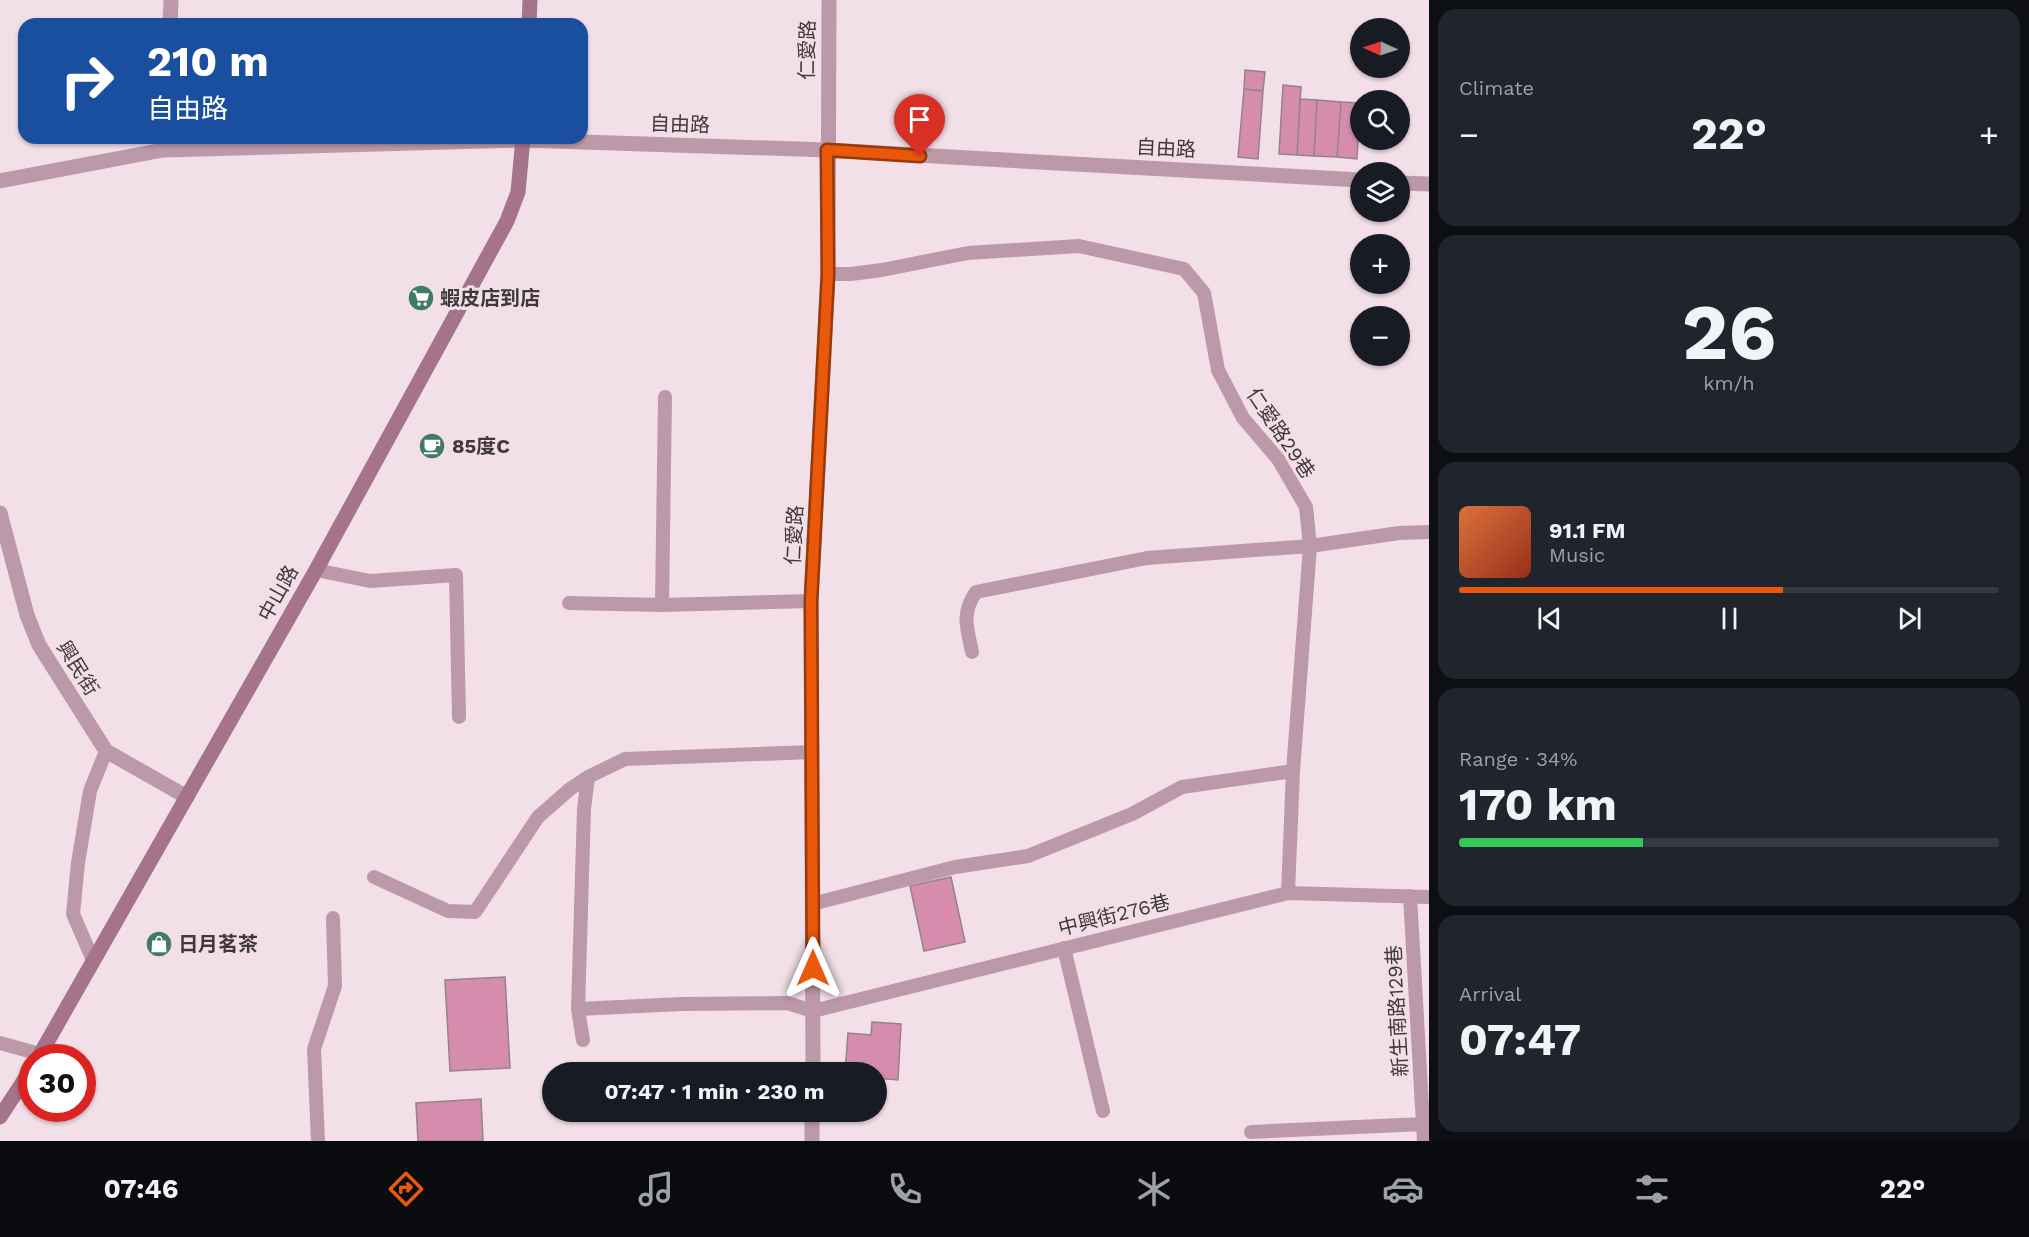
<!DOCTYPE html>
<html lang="en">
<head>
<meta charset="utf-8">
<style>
  body { margin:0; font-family:"Work Sans","Noto Sans TC",sans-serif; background:#20242c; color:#f1f3f6; height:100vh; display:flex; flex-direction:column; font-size:22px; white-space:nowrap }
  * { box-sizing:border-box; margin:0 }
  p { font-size:20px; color:#9ea1a6 }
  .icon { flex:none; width:33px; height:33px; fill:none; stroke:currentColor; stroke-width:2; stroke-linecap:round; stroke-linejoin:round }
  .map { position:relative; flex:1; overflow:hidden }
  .details { display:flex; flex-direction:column; gap:9px; padding:9px; background:#0d0f14; width:600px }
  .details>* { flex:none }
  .guide { position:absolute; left:18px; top:18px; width:570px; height:126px; border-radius:18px; box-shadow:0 2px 4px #0004; background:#1a4fa0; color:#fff; overflow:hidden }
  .needle { width:39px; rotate:273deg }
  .tools { position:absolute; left:1350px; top:18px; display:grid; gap:12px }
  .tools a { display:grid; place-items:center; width:60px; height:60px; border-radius:50%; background:#171b24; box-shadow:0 2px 4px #0004; font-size:30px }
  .speed { position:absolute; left:18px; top:1044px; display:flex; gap:12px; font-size:30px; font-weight:700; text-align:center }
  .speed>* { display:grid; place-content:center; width:78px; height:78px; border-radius:50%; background:#171b24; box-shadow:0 2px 4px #0004; line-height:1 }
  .speed .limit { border:9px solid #d22; background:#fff; color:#111 }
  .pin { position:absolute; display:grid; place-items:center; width:51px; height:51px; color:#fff; margin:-62px -26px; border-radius:50% 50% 50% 0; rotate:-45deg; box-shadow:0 0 6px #0007 }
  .pin .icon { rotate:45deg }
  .me { position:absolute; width:66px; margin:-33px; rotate:0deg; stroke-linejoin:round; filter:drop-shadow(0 0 4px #0008) }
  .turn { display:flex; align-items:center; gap:21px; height:126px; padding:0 30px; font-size:27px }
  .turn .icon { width:78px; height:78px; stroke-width:2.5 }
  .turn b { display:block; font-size:42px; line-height:51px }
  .big { font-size:45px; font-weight:700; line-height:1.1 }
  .details .tile { flex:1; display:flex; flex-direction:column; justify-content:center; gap:9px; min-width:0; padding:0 21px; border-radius:18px; background:#20242c }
  .details .dial { align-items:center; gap:0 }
  .dial b { font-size:78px; line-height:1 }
  .song { display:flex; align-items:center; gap:18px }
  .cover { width:72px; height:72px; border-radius:9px; background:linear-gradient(135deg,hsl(20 70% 55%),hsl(10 70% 35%)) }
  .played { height:6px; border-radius:3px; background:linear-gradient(90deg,#ea580c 60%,#363941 60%) }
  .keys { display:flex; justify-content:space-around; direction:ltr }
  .heat { display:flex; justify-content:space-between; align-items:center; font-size:33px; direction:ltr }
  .charge { height:9px; border-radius:4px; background:linear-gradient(90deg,#34c759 34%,#363941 0) }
  .trip { position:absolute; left:542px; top:1062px; width:345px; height:60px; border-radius:30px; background:#171b24; box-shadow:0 2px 4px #0004; font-weight:700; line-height:60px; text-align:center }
  .dock { display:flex; height:96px; justify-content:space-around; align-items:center; background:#090b0e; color:#9ea1a6 }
  .dock .icon { width:42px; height:42px }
  .dock .active { color:#ea580c }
  .dock b { font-size:27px; color:#f1f3f6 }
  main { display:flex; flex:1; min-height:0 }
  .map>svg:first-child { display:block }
  .building { fill:#d68cad; stroke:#94838a; stroke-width:1.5 }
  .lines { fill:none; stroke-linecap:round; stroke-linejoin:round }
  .lane { stroke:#bc99a8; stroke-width:14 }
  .street { stroke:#bc99a8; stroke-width:15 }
  .secondary { stroke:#a5748a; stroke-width:15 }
  .route-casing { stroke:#983908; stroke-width:15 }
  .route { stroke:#ea580c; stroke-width:10 }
  .labels { text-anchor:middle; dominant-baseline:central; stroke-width:6; stroke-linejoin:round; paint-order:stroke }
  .street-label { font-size:20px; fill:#40393c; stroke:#f2dfe7 }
  .poi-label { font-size:20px; font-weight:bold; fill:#40393c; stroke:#f2dfe7; text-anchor:start }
</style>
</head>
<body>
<main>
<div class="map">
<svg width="1429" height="1141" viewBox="0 0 1429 1141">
  <rect width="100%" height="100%" fill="#f2dfe7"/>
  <path class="building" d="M1245 70 1265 72 1263 91 1244 89Z
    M1283 85 1301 87 1297 155 1279 154Z
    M1244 89 1263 91 1258 159 1238 157Z
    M1300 99 1317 100 1314 156 1297 155Z
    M1317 100 1341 102 1337 157 1314 156Z
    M1341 102 1360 103 1357 159 1337 157Z
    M951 877 965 942 924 951 910 886Z
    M505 977 510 1068 450 1071 445 980Z
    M872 1022 901 1024 898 1080 876 1078V1072H845L848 1033 871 1035Z
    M481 1099 483 1141H418L416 1103Z"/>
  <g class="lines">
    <path class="lane" d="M828 274H851L882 270 968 253 1079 246 1184 269 1204 293 1218 370 1243 418 1278 459 1306 507 1310 546 1399 533 1429 532
      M316 570 370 581 456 575 459 717
      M569 603 662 605 811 601
      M662 605 665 397
      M972 652C967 628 961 613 976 592L1147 558 1310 546 1293 771 1288 893
      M374 877 448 911 475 912 538 817 570 789 588 777
      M1410 896 1423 1124
      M812 904 955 867 1028 856 1132 814 1182 787 1293 771
      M1064 948 1103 1111
      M93 960 73 914 78 863 90 791 106 751
      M578 1009 682 1004 787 1003 813 1011 1288 893 1429 897
      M583 1040 578 1009 584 809 588 777 625 759 812 752
      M0 1043 40 1054
      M1251 1132 1423 1124 1424 1141
      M318 1141 314 1049 335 986 333 918"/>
    <path class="street" d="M170 24 171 0
      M0 181 163 150 523 140 827 150 1360 180
      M1400 183 1429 184
      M0 513 27 615 39 645 106 751 187 797
      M813 1072 811 601 828 274 829 0
      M812 1141V1112"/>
    <path class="secondary" d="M529 24 530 0
      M38 1058 316 570 507 221 518 192 523 138
      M0 1117 32 1068"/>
  </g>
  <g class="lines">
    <defs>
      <path id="route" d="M813 968 811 601 828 274 827 150 920 156"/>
    </defs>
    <use href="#route" class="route-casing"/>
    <use href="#route" class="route"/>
  </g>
  <defs>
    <symbol id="supermarket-disc" viewBox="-11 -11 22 22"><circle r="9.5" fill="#3e7c69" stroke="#f2dfe7"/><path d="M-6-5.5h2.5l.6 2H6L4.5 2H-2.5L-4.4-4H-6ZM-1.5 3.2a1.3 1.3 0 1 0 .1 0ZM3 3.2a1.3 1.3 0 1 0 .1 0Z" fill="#fff"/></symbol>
    <symbol id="cafe-disc" viewBox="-11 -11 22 22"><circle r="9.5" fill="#3e7c69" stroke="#f2dfe7"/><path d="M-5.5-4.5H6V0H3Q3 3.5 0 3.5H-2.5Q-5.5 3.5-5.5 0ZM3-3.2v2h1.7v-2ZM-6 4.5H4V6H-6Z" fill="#fff"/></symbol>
    <symbol id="shop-disc" viewBox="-11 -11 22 22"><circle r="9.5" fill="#3e7c69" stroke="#f2dfe7"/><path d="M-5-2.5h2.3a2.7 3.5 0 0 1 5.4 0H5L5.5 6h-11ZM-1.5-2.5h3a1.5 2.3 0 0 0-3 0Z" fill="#fff"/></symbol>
  </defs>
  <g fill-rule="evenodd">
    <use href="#supermarket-disc" x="406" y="283" width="30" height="30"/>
    <use href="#cafe-disc" x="417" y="431" width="30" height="30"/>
    <use href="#shop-disc" x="144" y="929" width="30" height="30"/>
  </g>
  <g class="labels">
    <g class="street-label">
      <text transform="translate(807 50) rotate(-89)">仁愛路</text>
      <text transform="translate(680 124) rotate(2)">自由路</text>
      <text transform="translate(1166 148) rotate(3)">自由路</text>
      <text transform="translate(1281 433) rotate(56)">仁愛路29巷</text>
      <text transform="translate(794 535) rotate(-87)">仁愛路</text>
      <text transform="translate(278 593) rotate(-61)">中山路</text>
      <text transform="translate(78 668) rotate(58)">興民街</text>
      <text transform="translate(1114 915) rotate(-14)">中興街276巷</text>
      <text transform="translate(1397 1011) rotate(-93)">新生南路129巷</text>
    </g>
    <g class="poi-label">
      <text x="440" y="298">蝦皮店到店</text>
      <text x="452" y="446">85度C</text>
      <text x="178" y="944">日月茗茶</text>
    </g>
  </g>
</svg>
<div class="tools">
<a><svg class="needle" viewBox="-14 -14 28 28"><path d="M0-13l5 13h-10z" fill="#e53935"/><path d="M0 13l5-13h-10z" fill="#9ea1a6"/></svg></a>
<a><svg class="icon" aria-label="search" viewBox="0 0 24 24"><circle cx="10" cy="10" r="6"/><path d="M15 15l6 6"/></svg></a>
<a><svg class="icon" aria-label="layers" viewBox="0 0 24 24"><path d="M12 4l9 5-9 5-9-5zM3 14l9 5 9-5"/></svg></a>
<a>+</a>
<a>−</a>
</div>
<div class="speed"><div class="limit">30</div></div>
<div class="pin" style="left:920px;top:156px;background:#d93025"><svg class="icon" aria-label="arrive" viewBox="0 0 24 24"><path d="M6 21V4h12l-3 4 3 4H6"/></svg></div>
<svg class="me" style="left:813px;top:968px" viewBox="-20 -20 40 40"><path d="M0-17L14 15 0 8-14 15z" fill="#ea580c" stroke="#fff" stroke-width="4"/></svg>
<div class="trip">07:47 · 1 min · 230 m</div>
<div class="guide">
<div class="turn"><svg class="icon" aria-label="right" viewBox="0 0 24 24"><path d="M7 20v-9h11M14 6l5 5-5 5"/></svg><div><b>210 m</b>自由路</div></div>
</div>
</div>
<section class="details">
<div class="tile"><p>Climate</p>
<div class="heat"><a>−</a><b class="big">22°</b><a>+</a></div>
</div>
<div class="tile dial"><b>26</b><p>km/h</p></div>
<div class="tile">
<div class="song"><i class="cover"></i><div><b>91.1 FM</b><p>Music</p></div></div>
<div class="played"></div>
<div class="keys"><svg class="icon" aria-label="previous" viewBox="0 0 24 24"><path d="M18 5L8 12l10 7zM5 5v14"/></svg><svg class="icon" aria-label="pause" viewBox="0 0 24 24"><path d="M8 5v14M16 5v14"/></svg><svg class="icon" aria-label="next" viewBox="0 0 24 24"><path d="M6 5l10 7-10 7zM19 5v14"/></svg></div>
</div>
<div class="tile"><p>Range · 34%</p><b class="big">170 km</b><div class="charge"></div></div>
<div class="tile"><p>Arrival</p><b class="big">07:47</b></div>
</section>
</main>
<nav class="dock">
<b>07:46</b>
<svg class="icon active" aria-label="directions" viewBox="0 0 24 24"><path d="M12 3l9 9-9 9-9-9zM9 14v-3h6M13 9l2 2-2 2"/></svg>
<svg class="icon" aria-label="music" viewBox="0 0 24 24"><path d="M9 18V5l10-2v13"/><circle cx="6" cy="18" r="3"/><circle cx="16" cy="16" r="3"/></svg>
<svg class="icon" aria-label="phone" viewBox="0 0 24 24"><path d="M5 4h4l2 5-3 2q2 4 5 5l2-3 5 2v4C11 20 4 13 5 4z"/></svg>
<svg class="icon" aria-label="climate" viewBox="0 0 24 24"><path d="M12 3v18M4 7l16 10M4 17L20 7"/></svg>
<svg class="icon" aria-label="car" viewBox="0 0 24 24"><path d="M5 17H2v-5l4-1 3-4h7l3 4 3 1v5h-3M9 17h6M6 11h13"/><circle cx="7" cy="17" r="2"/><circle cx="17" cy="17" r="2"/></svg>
<svg class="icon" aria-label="filters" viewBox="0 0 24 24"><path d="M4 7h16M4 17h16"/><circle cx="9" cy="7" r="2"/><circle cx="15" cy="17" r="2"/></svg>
<b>22°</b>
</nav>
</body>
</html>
